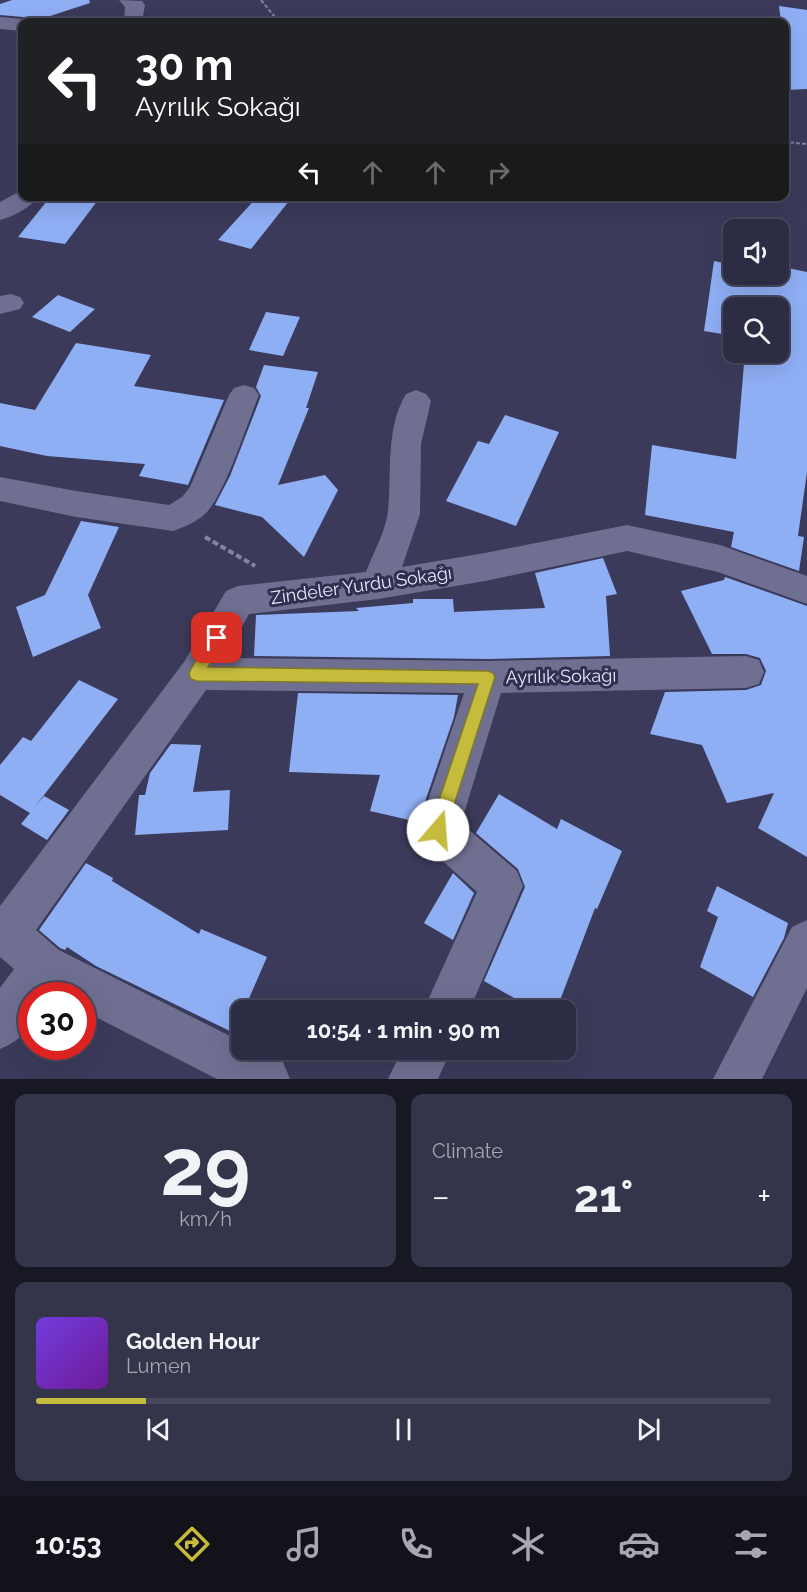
<!DOCTYPE html>
<html lang="en">
<head>
<meta charset="utf-8">
<style>
  body { margin:0; font-family:Raleway,sans-serif; background:#34344b; color:#f1f3f6; height:100vh; display:flex; flex-direction:column; font-size:22px; white-space:nowrap }
  * { box-sizing:border-box; margin:0 }
  p { font-size:20px; color:#a6a7b2 }
  .icon { flex:none; width:33px; height:33px; fill:none; stroke:currentColor; stroke-width:2; stroke-linecap:round; stroke-linejoin:round }
  .map { position:relative; height:1079px; overflow:hidden }
  .panel { display:flex; flex-direction:column; gap:15px; padding:15px; background:#181825; flex:1 }
  .panel>* { flex:none }
  .guide { position:absolute; left:18px; top:18px; width:771px; height:183px; border-radius:12px; box-shadow:0 6px 24px #0002,0 0 0 2px #48485d; background:#202124; color:#fff; overflow:hidden }
  .tools { position:absolute; left:723px; top:219px; display:grid; gap:12px }
  .tools a { display:grid; place-items:center; width:66px; height:66px; border-radius:12px; background:#2c2c44; box-shadow:0 6px 24px #0002,0 0 0 2px #48485d; font-size:30px }
  .speed { position:absolute; left:18px; top:982px; display:flex; gap:12px; font-size:30px; font-weight:700; text-align:center }
  .speed>* { display:grid; place-content:center; width:78px; height:78px; border-radius:50%; background:#2c2c44; box-shadow:0 6px 24px #0002,0 0 0 2px #48485d; line-height:1 }
  .speed .limit { border:9px solid #d22; background:#fff; color:#111 }
  .pin { position:absolute; display:grid; place-items:center; width:51px; height:51px; color:#fff; margin:-26px; border-radius:12px; box-shadow:0 3px 9px #0006 }
  .me { position:absolute; width:66px; margin:-33px; rotate:18deg; stroke-linejoin:round; filter:drop-shadow(0 0 4px #0008) }
  .turn { display:flex; align-items:center; gap:21px; height:126px; padding:0 18px; font-size:27px }
  .turn .icon { width:78px; height:78px; stroke-width:2.5 }
  .turn b { display:block; font-size:42px; line-height:51px }
  .lanes { display:flex; align-items:center; height:57px; padding:0 18px; background:#0003; justify-content:center; gap:30px; direction:ltr }
  .lanes .off { opacity:.35 }
  .big { font-size:45px; font-weight:700; line-height:1.1 }
  .panel .widget { flex:1; display:flex; flex-direction:column; justify-content:center; gap:9px; min-width:0; padding:0 21px; border-radius:12px; background:#34344b }
  .panel .dial { align-items:center; gap:0 }
  .dial b { font-size:78px; line-height:1 }
  .song { display:flex; align-items:center; gap:18px }
  .cover { width:72px; height:72px; border-radius:9px; background:linear-gradient(135deg,hsl(260 70% 55%),hsl(280 70% 35%)) }
  .played { height:6px; border-radius:3px; background:linear-gradient(90deg,#c5bc3d 15%,#48485d 15%) }
  .keys { display:flex; justify-content:space-around; direction:ltr }
  .heat { display:flex; justify-content:space-between; align-items:center; font-size:33px; direction:ltr }
  .panel .tiles { flex:1; display:grid; gap:15px; grid-template-columns:1fr 1fr }
  .widget:last-child { grid-column:span 2 }
  .trip { position:absolute; left:231px; top:1000px; width:345px; height:60px; border-radius:12px; background:#2c2c44; box-shadow:0 6px 24px #0002,0 0 0 2px #48485d; font-weight:700; line-height:60px; text-align:center }
  .dock { display:flex; height:96px; justify-content:space-around; align-items:center; background:#12121b; color:#a6a7b2 }
  .dock .icon { width:42px; height:42px }
  .dock .current { color:#c5bc3d }
  .dock b { font-size:27px; color:#f1f3f6 }
  .map>svg:first-child { display:block }
  .building { fill:#8faff5 }
  .lines { fill:none; stroke-linecap:round; stroke-linejoin:round }
  .path-far1 { stroke:#8584a0; stroke-width:2; stroke-dasharray:4 2; stroke-linecap:butt }
  .path { stroke:#8584a0; stroke-width:4; stroke-dasharray:6 3; stroke-linecap:butt }
  .minor { fill:#6f6f92; fill-rule:evenodd }
  .route { fill:#c5bc3d; stroke:#807a28; stroke-width:1.5 }
  .labels { text-anchor:middle; dominant-baseline:central; stroke-width:6; stroke-linejoin:round; paint-order:stroke }
  .street-label { font-size:18px; fill:#e7e7fc; stroke:#312f4f }
</style>
</head>
<body>
<div class="map">
<svg width="807" height="1079" viewBox="0 0 807 1079">
  <rect width="100%" height="100%" fill="#3b3a5a"/>
  <path class="building" d="M12 0H89L90 3 32 22 23 17 0 15V4Z
    M779 6 807 10V89L787 90 784 22H781Z
    M51 196H101L65 244 18 237Z
    M258 196H293L251 249 218 240Z
    M714 261 734 265V274H778V266L807 272V472L798 536 804 537 799 571 731 547 734 532 645 515 652 445 736 459 745 352H778V308H734V336L704 331Z
    M58 295 95 309 70 332 32 317Z
    M266 312 300 317 283 356 249 350Z
    M76 343 151 355 134 386 224 400 188 485 139 476 145 464 47 456 0 446V403L35 410Z
    M264 365 318 372 306 408H309L278 485 325 475 338 490 304 557 262 517 215 505 230 476 261 396 256 387Z
    M505 415 559 432 516 526 446 501 478 441 489 444Z
    M81 521 119 527 88 595 101 628 33 657 16 607 45 595Z
    M603 558 617 594 606 596 610 656 488 659 254 656 256 615 359 611 356 608 413 603V599H453L454 612 545 608 535 573Z
    M725 577 807 606V857L758 828 774 793 727 803 702 745 650 734 665 692 746 690 761 685 766 671 760 658 746 654H712L681 591 724 580Z
    M79 680 118 699 34 808 44 796 69 810 47 840 21 824 30 813 0 795V765L23 737 31 741Z
    M298 693 458 695 454 717 418 822 370 811 380 775 289 772Z
    M171 744 201 745 193 792 230 790 228 830 135 835 139 795H145L150 773Z
    M499 794 557 829 561 819 622 851 597 909 595 908 556 1011H537L484 981 525 887 518 869 476 833Z
    M86 863 113 878 112 881 199 934 201 929 267 957 234 1033 96 966 67 947 65 950 60 948 39 930Z
    M453 873 474 893 453 940 424 923Z
    M717 886 788 923 784 938 753 997 700 967 718 917 707 911Z"/>
  <g class="lines">
    <path class="path-far1" d="M261 0 279 22
      M784 142 807 144"/>
    <path class="path" d="M205 537 255 566"/>
    <path class="minor" d="M119 0 142 1 145 5 142 22H124L125 7Z
      M0 17 22 19 30 22H22V31L0 29Z
      M22 190V196H39C31 207 13 217 0 220V202Z
      M11 294 20 297 24 303 20 309 0 314V296Z
      M244 385 254 388 259 395C247 424 225 494 206 513 197 522 184 527 173 531L76 517 0 501V477L76 491 169 505 182 497 190 487 229 395 234 388Z
      M416 390 426 394 431 401 421 444 420 514 402 567 485 553 627 525 720 545 807 576V604L718 572 627 551 485 581 378 599 249 614 225 658 488 661 746 656 759 660 764 672 759 684 746 688 501 693 461 823 517 871 523 886 469 1011H423L477 892 424 844 418 830 464 693 206 690 36 930 59 950 242 1042V1050H258L283 1062 290 1079H217L82 1010V996H55L50 993 48 996H32C32 1025 28 1037 0 1049V988L14 969 0 957V906L184 662 226 591 238 586 366 572C373 553 386 531 388 511 392 473 385 429 406 394Z
      M807 920V988L762 1079H713L792 927Z
      M402 1050H451L438 1079H388Z"/>
  </g>
  <path class="route" d="M217 631 223 633 225 638 208 667 488 671 493 673 495 677 444 836 438 838 432 836 429 830 478 684 197 681 191 679 189 674 191 669 212 633Z"/>
  <g class="labels">
    <g class="street-label">
      <text transform="translate(361 585) rotate(-8)">Zindeler Yurdu Sokağı</text>
      <text transform="translate(561 676) rotate(-1)">Ayrılık Sokağı</text>
    </g>
  </g>
</svg>
<div class="tools">
<a><svg class="icon" aria-label="sound" viewBox="0 0 24 24"><path d="M4 9h4l5-4v14l-5-4H4zM17 9q2 3 0 6"/></svg></a>
<a><svg class="icon" aria-label="search" viewBox="0 0 24 24"><circle cx="10" cy="10" r="6"/><path d="M15 15l6 6"/></svg></a>
</div>
<div class="speed"><div class="limit">30</div></div>
<div class="pin" style="left:217px;top:638px;background:#d93025"><svg class="icon" aria-label="arrive" viewBox="0 0 24 24"><path d="M6 21V4h12l-3 4 3 4H6"/></svg></div>
<svg class="me" style="left:438px;top:830px" viewBox="-20 -20 40 40"><circle r="19" fill="#fff"/><path d="M0-13L10 11 0 6-10 11z" fill="#c5bc3d"/></svg>
<div class="trip">10:54 · 1 min · 90 m</div>
<div class="guide">
<div class="turn"><svg class="icon" aria-label="left" viewBox="0 0 24 24"><path d="M17 20v-9H6M10 6l-5 5 5 5"/></svg><div><b>30 m</b>Ayrılık Sokağı</div></div>
<div class="lanes"><svg class="icon" aria-label="left" viewBox="0 0 24 24"><path d="M17 20v-9H6M10 6l-5 5 5 5"/></svg><svg class="icon off" aria-label="ahead" viewBox="0 0 24 24"><path d="M12 20V5M6 11l6-6 6 6"/></svg><svg class="icon off" aria-label="ahead" viewBox="0 0 24 24"><path d="M12 20V5M6 11l6-6 6 6"/></svg><svg class="icon off" aria-label="right" viewBox="0 0 24 24"><path d="M7 20v-9h11M14 6l5 5-5 5"/></svg></div>
</div>
</div>
<section class="panel">
<div class="tiles">
<div class="widget dial"><b>29</b><p>km/h</p></div>
<div class="widget"><p>Climate</p>
<div class="heat"><a>−</a><b class="big">21°</b><a>+</a></div>
</div>
<div class="widget">
<div class="song"><i class="cover"></i><div><b>Golden Hour</b><p>Lumen</p></div></div>
<div class="played"></div>
<div class="keys"><svg class="icon" aria-label="previous" viewBox="0 0 24 24"><path d="M18 5L8 12l10 7zM5 5v14"/></svg><svg class="icon" aria-label="pause" viewBox="0 0 24 24"><path d="M8 5v14M16 5v14"/></svg><svg class="icon" aria-label="next" viewBox="0 0 24 24"><path d="M6 5l10 7-10 7zM19 5v14"/></svg></div>
</div>
</div>
</section>
<nav class="dock">
<b>10:53</b>
<svg class="icon current" aria-label="directions" viewBox="0 0 24 24"><path d="M12 3l9 9-9 9-9-9zM9 14v-3h6M13 9l2 2-2 2"/></svg>
<svg class="icon" aria-label="music" viewBox="0 0 24 24"><path d="M9 18V5l10-2v13"/><circle cx="6" cy="18" r="3"/><circle cx="16" cy="16" r="3"/></svg>
<svg class="icon" aria-label="phone" viewBox="0 0 24 24"><path d="M5 4h4l2 5-3 2q2 4 5 5l2-3 5 2v4C11 20 4 13 5 4z"/></svg>
<svg class="icon" aria-label="climate" viewBox="0 0 24 24"><path d="M12 3v18M4 7l16 10M4 17L20 7"/></svg>
<svg class="icon" aria-label="car" viewBox="0 0 24 24"><path d="M5 17H2v-5l4-1 3-4h7l3 4 3 1v5h-3M9 17h6M6 11h13"/><circle cx="7" cy="17" r="2"/><circle cx="17" cy="17" r="2"/></svg>
<svg class="icon" aria-label="filters" viewBox="0 0 24 24"><path d="M4 7h16M4 17h16"/><circle cx="9" cy="7" r="2"/><circle cx="15" cy="17" r="2"/></svg>
</nav>
</body>
</html>
